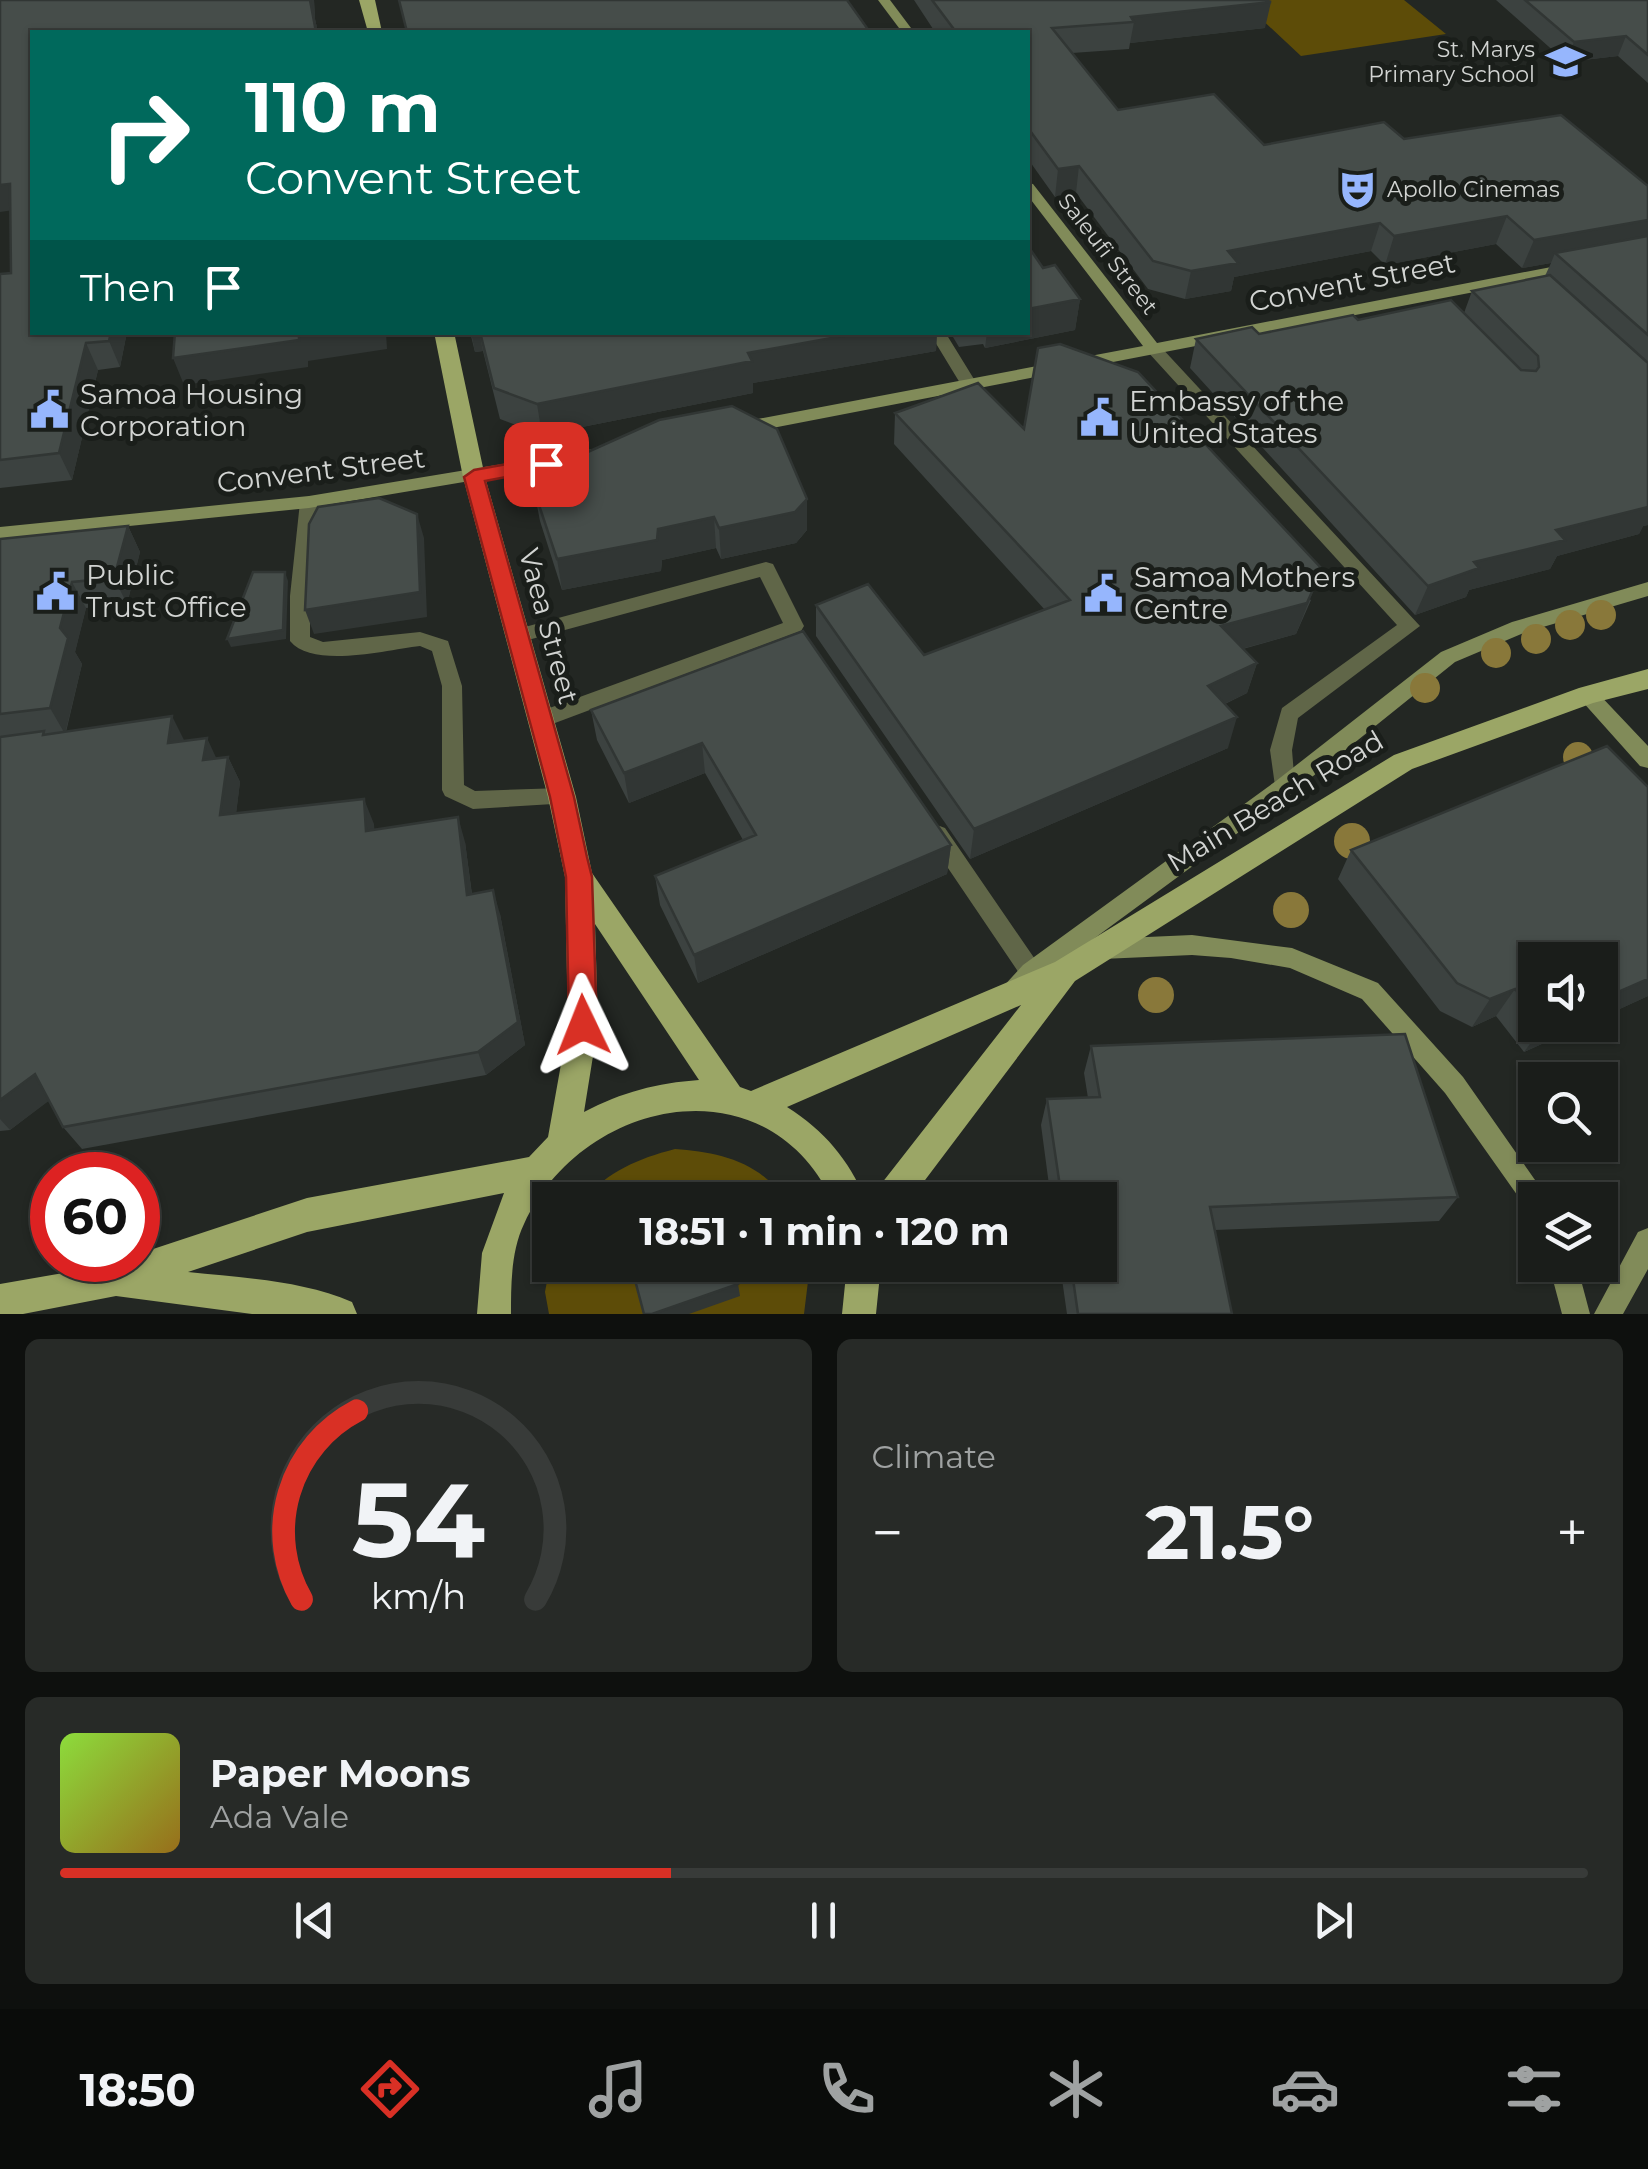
<!DOCTYPE html>
<html lang="en">
<head>
<meta charset="utf-8">
<style>
  body { margin:0; font-family:Montserrat,sans-serif; background:#272a27; color:#f1f3f6; height:100vh; display:flex; flex-direction:column; font-size:38px; white-space:nowrap }
  * { box-sizing:border-box; margin:0 }
  p { font-size:32px; color:#9fa2a2 }
  .icon { flex:none; width:55px; height:55px; fill:none; stroke:currentColor; stroke-width:2; stroke-linecap:round; stroke-linejoin:round }
  .map { position:relative; height:1314px; overflow:hidden }
  .panel { display:flex; flex-direction:column; gap:25px; padding:25px; background:#0e100e; flex:1 }
  .panel>* { flex:none }
  .guide { position:absolute; left:30px; top:30px; width:1000px; height:305px; border-radius:0px; box-shadow:0 2px 8px #0004,0 0 0 2px #383b39; background:#00695c; color:#fff; overflow:hidden }
  .tools { position:absolute; left:1518px; top:942px; display:grid; gap:20px }
  .tools a { display:grid; place-items:center; width:100px; height:100px; border-radius:0px; background:#1a1d1a; box-shadow:0 2px 8px #0004,0 0 0 2px #383b39; font-size:50px }
  .speed { position:absolute; left:30px; top:1152px; display:flex; gap:20px; font-size:50px; font-weight:700; text-align:center }
  .speed>* { display:grid; place-content:center; width:130px; height:130px; border-radius:50%; background:#1a1d1a; box-shadow:0 2px 8px #0004,0 0 0 2px #383b39; line-height:1 }
  .speed .limit { border:15px solid #d22; background:#fff; color:#111 }
  .pin { position:absolute; display:grid; place-items:center; width:85px; height:85px; color:#fff; margin:-42px; border-radius:20px; box-shadow:0 5px 15px #0006 }
  .me { position:absolute; width:110px; margin:-55px; rotate:358deg; stroke-linejoin:round; filter:drop-shadow(0 0 8px #0008) }
  .turn { display:flex; align-items:center; gap:35px; height:210px; padding:0 50px; font-size:45px }
  .turn .icon { width:130px; height:130px; stroke-width:2.5 }
  .turn b { display:block; font-size:70px; line-height:85px }
  .then { display:flex; align-items:center; height:95px; padding:0 50px; background:#0003; gap:20px; font-size:38px }
  .big { font-size:75px; font-weight:700; line-height:1.1 }
  .panel .card { flex:1; display:flex; flex-direction:column; justify-content:center; gap:15px; min-width:0; padding:0 35px; border-radius:15px; background:#272a27 }
  .panel .dial { align-items:center; gap:0 }
  .dial svg { height:260px; overflow:visible; fill:none; stroke:#383b39; stroke-width:7; stroke-linecap:round; text-anchor:middle }
  .dial text { fill:#f1f3f6; stroke:none }
  .song { display:flex; align-items:center; gap:30px }
  .cover { width:120px; height:120px; border-radius:15px; background:linear-gradient(135deg,hsl(90 70% 55%),hsl(40 70% 35%)) }
  .played { height:10px; border-radius:5px; background:linear-gradient(90deg,#d93025 40%,#383b39 40%) }
  .keys { display:flex; justify-content:space-around; direction:ltr }
  .heat { display:flex; justify-content:space-between; align-items:center; font-size:55px; direction:ltr }
  .panel .tiles { flex:1; display:grid; gap:25px; grid-template-columns:1fr 1fr }
  .card:last-child { grid-column:span 2 }
  .trip { position:absolute; left:532px; top:1182px; width:585px; height:100px; border-radius:0px; background:#1a1d1a; box-shadow:0 2px 8px #0004,0 0 0 2px #383b39; font-weight:700; line-height:100px; text-align:center }
  .menu { display:flex; height:160px; justify-content:space-around; align-items:center; background:#0a0c0a; color:#9fa2a2 }
  .menu .icon { width:70px; height:70px }
  .menu .active { color:#d93025 }
  .menu b { font-size:45px; color:#f1f3f6 }
  .map>svg:first-child { display:block }
  .green { fill:#5d4c08 }
  .lines { fill:none; stroke-linecap:round; stroke-linejoin:round }
  .service { fill:#606648; fill-rule:evenodd }
  .secondary { fill:#818b59; fill-rule:evenodd }
  .primary { fill:#9ba666; fill-rule:evenodd }
  .tree { fill:#89783a }
  .wall { fill:#3c4240 }
  .shaded-wall { fill:#313634 }
  .building { fill:#464d4a; stroke:#313634; stroke-width:2.5 }
  .route { fill:#d93025; stroke:#8d1f18; stroke-width:2.5 }
  .labels { text-anchor:middle; dominant-baseline:central; stroke-width:10; stroke-linejoin:round; paint-order:stroke }
  .far-poi-label { font-size:22px; fill:#d2d4d2; stroke:#1a1e1a; text-anchor:end }
  .far-street-label { font-size:22px; fill:#d2d4d2; stroke:#1a1e1a }
  .street-label { font-size:28px; fill:#d2d4d2; stroke:#1a1e1a }
  .poi-label { font-size:28px; fill:#d2d4d2; stroke:#1a1e1a; text-anchor:start }
</style>
</head>
<body>
<div class="map">
<svg width="1648" height="1314" viewBox="0 0 1648 1314">
  <rect width="100%" height="100%" fill="#232723"/>
  <path class="green" d="M1241 0H1404L1446 34 1301 56Z
    M675 1149C717 1152 760 1161 785 1200H583C609 1171 637 1159 675 1149Z
    M550 1265H810L804 1314H549L545 1292Z"/>
  <g class="lines">
    <path class="service" d="M929 332H945L977 384 975 388H963Z
      M1153 343 1159 345 1420 626 1298 718 1292 750 1295 787 1292 793 1284 796 1276 793 1270 750 1282 708 1397 625 1147 351V345Z
      M309 496 318 502 310 596V637L323 642 420 632 448 641 462 686 464 785 475 791 562 788 570 791 573 797 570 803 473 809 445 796 442 790V686L432 651 420 646C386 650 313 669 290 641V596L300 502Z
      M766 562 773 564 804 626 801 631 547 726H533L530 720 533 714 783 623 760 577 517 643 507 636 510 631Z
      M937 825 945 828 1039 965 1043 972 1039 979 1031 983 1023 979 929 840 926 834 929 828Z"/>
    <path class="secondary" d="M878 0H890L914 32H902Z
      M1028 183 1033 184 1157 343 1572 263 1580 268 1572 273 742 434 736 432 733 428 736 424 742 422 1143 346 1028 196Z
      M600 448 609 454 606 458 309 508 0 539V527L309 496Z
      M1648 582V596L1526 632 1455 662 1292 793 1039 979 1021 997 1013 1000 1005 997 1001 989 1023 965 1276 781 1441 652 1512 622Z
      M1588 687 1595 690 1648 746V768L1640 766 1581 700 1578 695 1581 690Z
      M1192 935 1292 948 1378 983 1463 1077 1549 1200H1535V1213L1527 1209 1445 1093 1362 999 1290 968 1231 958 1192 955 1102 959 1094 956 1090 949 1094 942 1102 939Z
      M1648 1228V1269L1623 1314H1594L1638 1232Z
      M1549 1265H1577L1590 1314H1562Z"/>
    <path class="primary" d="M359 0H375L382 32H368Z
      M434 332H454L485 477 576 797 592 873 740 1087 751 1091 1055 962 1394 755 1579 688 1648 669V689L1593 703 1412 769 1075 981 910 1200H873L878 1188 1021 1005 787 1107C825 1131 848 1159 866 1200H832C765 1060 582 1098 524 1224 511 1251 511 1285 511 1314H477L482 1253 504 1193 307 1232 188 1272C243 1278 301 1280 352 1302L357 1314H252L116 1296 23 1314H0V1284L138 1260V1254L307 1198 529 1157 548 1137 568 1025 565 877 548 797 463 477ZM595 924 699 1080C657 1083 622 1092 584 1112L598 1025Z
      M847 1265H881L876 1314H842Z"/>
  </g>
  <g class="tree">
    <circle cx="1601" cy="615" r="15"/>
    <circle cx="1570" cy="625" r="15"/>
    <circle cx="1536" cy="639" r="15"/>
    <circle cx="1496" cy="653" r="15"/>
    <circle cx="1425" cy="688" r="15"/>
    <circle cx="1578" cy="757" r="15"/>
    <circle cx="1352" cy="841" r="18"/>
    <circle cx="1291" cy="910" r="18"/>
    <circle cx="1156" cy="995" r="18"/>
  </g>
  <path class="wall" d="M0 0H314L315 19 318 32H32L127 332 120 367 98 370 72 480 0 488V274L11 273 10 211Z
    M914 0H1265V28L1130 43 1129 49 1072 53 1118 110 1264 145 1404 139 1648 186V525L1643 526 1639 534 1557 556 1550 569 1469 590 1466 597 1415 615 1190 368 1196 339 1259 334 1358 320 1464 313 1472 291 1545 276 1551 263 1522 268 1496 244 1385 265 1371 251 1234 277 1231 291 1185 299 1148 289 1076 193 1055 197 1028 159V32H935Z
    M1496 0H1648V83L1618 56 1566 62Z
    M1043 268 1080 299 1075 330 985 348 983 344 959 347 950 332H1028Z
    M470 332H937L936 351 753 383V393L542 435 500 419 483 351 475 352Z
    M895 413 1024 429 1311 600 1296 634 1243 649 1257 663 1247 693 1225 704 1228 748 970 859 816 636V605L924 655 1045 610 894 444Z
    M534 490 807 530 796 543 721 559 716 548 662 560 661 571 562 590 540 521Z
    M128 526 140 552 127 604 86 608 75 652 82 664 66 732 185 741 216 758 228 757 240 782 236 813 374 824V830L465 842 472 894 500 914 525 1045 486 1075 82 1149 63 1127 49 1100 10 1130 0 1131V539Z
    M803 631 951 845 947 874 698 983 660 905 655 876 743 840 705 773 629 803 597 740 591 710Z
    M1648 787V996L1600 1018 1535 960V1025H1584L1524 1052 1496 1016 1472 1027 1440 1011 1338 879 1351 850Z
    M1091 1046 1458 1197 1439 1221 1215 1230 1232 1314H1067L1060 1265H1100V1200H1051L1041 1125 1047 1099 1088 1098 1084 1073Z"/>
  <path class="shaded-wall" d="M310 0H314L315 19 318 32H316Z
    M1271 2 1265 28 1130 43 1134 22 1131 17Z
    M867 28V32H837Z
    M1626 36 1618 56 1566 62 1574 42Z
    M1079 166 1076 193 1055 197 1058 169Z
    M10 184 21 209 0 212V185Z
    M1507 216 1496 244 1385 265 1394 236Z
    M1648 220V246L1555 253 1551 263 1522 268 1534 240Z
    M1380 223 1371 251 1234 277 1231 291 1185 299 1191 271 1228 251Z
    M1080 299 1075 330 985 348 987 332H1028V309Z
    M111 332H127L120 367 109 341Z
    M316 332H386L387 349 308 361V367L184 385 173 358Z
    M471 332H479L483 351 475 352Z
    M865 332H937L936 351 753 383V393L542 435 537 404 748 353Z
    M86 343 98 370 72 480 59 453Z
    M807 499V530L796 543 721 559 719 528Z
    M1648 501V525L1643 526 1639 534 1557 556 1550 569 1469 590 1466 597 1415 615 1428 586 1474 562 1556 530Z
    M417 514 424 538 427 617 314 634 305 610Z
    M714 517 716 548 662 560 661 571 562 590 557 559 658 529Z
    M128 526 140 552 127 604 114 578Z
    M1322 569 1296 634 1212 657 1221 626Z
    M285 572 288 581 286 639 231 647 227 639Z
    M72 582 86 608 75 652 82 664 65 734 50 708 60 628Z
    M1257 663 1247 693 1199 716 1208 686Z
    M172 716 185 742 168 743Z
    M1237 717 1228 748 970 859 974 829Z
    M207 738 219 764 203 760Z
    M702 743 705 773 629 803 624 773Z
    M228 757 240 782 233 840 220 815Z
    M364 799 374 824 376 856 366 831Z
    M458 817 465 842 475 919 467 895Z
    M951 845 947 874 698 983 694 955Z
    M493 890 500 914 525 1045 486 1075 478 1052Z
    M1648 979V996L1600 1018V1000Z
    M1515 989 1496 1016 1472 1027 1490 999Z
    M1544 1025H1584L1524 1052Z
    M35 1074 54 1097 10 1130 0 1119V1100Z
    M738 1284 740 1296 689 1314H652Z"/>
  <path class="building" d="M0 0H310L316 32H32V332H111L109 341 86 343 59 453 0 460V274L11 273 10 184 0 185Z
    M399 0H847L867 28 837 32H407Z
    M932 0H1265L1271 2 1131 17 1134 22 1052 28 1118 110 1214 94 1264 145 1384 122 1404 139 1561 115 1648 186V220L1534 240 1507 216 1394 236 1380 223 1228 251 1238 263 1191 271 1153 261 1079 166 1058 169 1028 128V32H956Z
    M1525 0H1648V55L1626 36 1574 42Z
    M1648 236V335L1555 253Z
    M1028 246 1043 268 1055 265 1080 299 1028 309Z
    M1550 275 1648 363V507L1556 530 1565 540 1474 562 1479 568 1428 586 1196 339 1252 327 1259 334 1353 315 1358 320 1451 300 1521 370 1536 371 1539 367 1538 356 1472 291Z
    M175 332H316L299 335V340L173 358Z
    M480 332H865L748 353 752 361 537 404 494 388Z
    M1060 344 1138 372 1322 569 1307 603 1221 626 1257 663 1208 686 1237 717 974 829 816 605 868 584 924 655 1070 600 895 413 978 383 1024 429 1038 348Z
    M732 406 777 429 807 499 795 512 719 528 714 517 658 529 657 540 557 559 534 490 543 472 659 420Z
    M379 498 417 514 420 592 305 610 309 524 318 507Z
    M128 526 114 578 72 582 60 628 68 638 50 708 0 714V539Z
    M253 572H285L283 630 227 639Z
    M803 631 951 845 694 955 655 876 756 835 702 743 624 773 591 710Z
    M172 716 168 743 207 738 203 760 228 757 220 815 364 799 366 831 458 817 467 895 493 890 518 1022 478 1052 63 1127 35 1074 0 1100V737L44 731 43 735Z
    M1607 746 1648 787V979L1600 1000V960H1535V1013L1515 989 1490 999 1457 983 1351 850Z
    M1405 1034 1458 1197 1210 1207 1232 1314H1078L1071 1265H1100V1200H1062L1047 1099 1100 1097 1091 1046Z
    M631 1265H733L738 1284 652 1314H644Z"/>
  <path class="route" d="M546 457 553 459V468L485 481 574 797 587 857 592 877 597 1025 593 1034 583 1038 573 1034 569 1025 566 877 550 797 464 477 474 470Z"/>
  <defs>
    <symbol id="school-bare" viewBox="-9 -9 18 18"><path d="M0-5L7-2L0 1L-7-2ZM-4 1L0 2.5L4 1V4Q0 6-4 4Z" fill="#96b6fd" stroke="#1a1e1a" stroke-width="2.5" paint-order="stroke"/></symbol>
    <symbol id="theatre-bare" viewBox="-9 -9 18 18"><path d="M-5-5.5Q0-4 5-5.5V0Q5 5 0 6Q-5 5-5 0ZM-3.3-2.5H-1v1.5H-3.3ZM1-2.5H3.3v1.5H1ZM-2.8 1Q0 5.5 2.8 1Z" fill="#96b6fd" stroke="#1a1e1a" stroke-width="2.5" paint-order="stroke"/></symbol>
    <symbol id="civic-bare" viewBox="-9 -9 18 18"><path d="M-.6-6.5H3V-4.5H.6V-3L4-1V1h2V6H-6V1h2V-1L-.6-3ZM-1.2 2.5V6h2.4V2.5Z" fill="#96b6fd" stroke="#1a1e1a" stroke-width="2.5" paint-order="stroke"/></symbol>
  </defs>
  <g fill-rule="evenodd">
    <use href="#school-bare" x="1538" y="34" width="55" height="55"/>
    <use href="#theatre-bare" x="1330" y="162" width="55" height="55"/>
    <use href="#civic-bare" x="22" y="382" width="55" height="55"/>
    <use href="#civic-bare" x="1072" y="390" width="55" height="55"/>
    <use href="#civic-bare" x="28" y="564" width="55" height="55"/>
    <use href="#civic-bare" x="1076" y="566" width="55" height="55"/>
  </g>
  <g class="labels">
    <g class="far-poi-label">
      <text x="1535" y="49">St. Marys<tspan x="1535" dy="25">Primary School</tspan></text>
      <text x="1387" y="189" text-anchor="start">Apollo Cinemas</text>
    </g>
    <g class="far-street-label">
      <text transform="translate(1108 254) rotate(52)">Saleufi Street</text>
    </g>
    <g class="street-label">
      <text transform="translate(1352 282) rotate(-11)">Convent Street</text>
      <text transform="translate(321 470) rotate(-7)">Convent Street</text>
      <text transform="translate(549 626) rotate(75)">Vaea Street</text>
      <text transform="translate(1275 801) rotate(-31)">Main Beach Road</text>
    </g>
    <g class="poi-label">
      <text x="80" y="394">Samoa Housing<tspan x="80" dy="32">Corporation</tspan></text>
      <text x="1129" y="401">Embassy of the<tspan x="1129" dy="32">United States</tspan></text>
      <text x="86" y="575">Public<tspan x="86" dy="32">Trust Office</tspan></text>
      <text x="1134" y="577">Samoa Mothers<tspan x="1134" dy="32">Centre</tspan></text>
    </g>
  </g>
</svg>
<div class="tools">
<a><svg class="icon" aria-label="sound" viewBox="0 0 24 24"><path d="M4 9h4l5-4v14l-5-4H4zM17 9q2 3 0 6"/></svg></a>
<a><svg class="icon" aria-label="search" viewBox="0 0 24 24"><circle cx="10" cy="10" r="6"/><path d="M15 15l6 6"/></svg></a>
<a><svg class="icon" aria-label="layers" viewBox="0 0 24 24"><path d="M12 4l9 5-9 5-9-5zM3 14l9 5 9-5"/></svg></a>
</div>
<div class="speed"><div class="limit">60</div></div>
<div class="pin" style="left:546px;top:464px;background:#d93025"><svg class="icon" aria-label="arrive" viewBox="0 0 24 24"><path d="M6 21V4h12l-3 4 3 4H6"/></svg></div>
<svg class="me" style="left:583px;top:1025px" viewBox="-20 -20 40 40"><path d="M0-17L14 15 0 8-14 15z" fill="#d93025" stroke="#fff" stroke-width="4"/></svg>
<div class="trip">18:51 · 1 min · 120 m</div>
<div class="guide">
<div class="turn"><svg class="icon" aria-label="right" viewBox="0 0 24 24"><path d="M7 20v-9h11M14 6l5 5-5 5"/></svg><div><b>110 m</b>Convent Street</div></div>
<div class="then">Then<svg class="icon" aria-label="arrive" viewBox="0 0 24 24"><path d="M6 21V4h12l-3 4 3 4H6"/></svg></div>
</div>
</div>
<section class="panel">
<div class="tiles">
<div class="card dial"><svg viewBox="0 0 100 80">
<path d="M14 69A42 42 0 1 1 86 69"/>
<path d="M14 69A42 42 0 0 1 31 11" stroke="#d93025"/>
<text x="50" y="56" font-size="32" font-weight="700">54</text>
<text x="50" y="72" font-size="11">km/h</text>
</svg></div>
<div class="card"><p>Climate</p>
<div class="heat"><a>−</a><b class="big">21.5°</b><a>+</a></div>
</div>
<div class="card">
<div class="song"><i class="cover"></i><div><b>Paper Moons</b><p>Ada Vale</p></div></div>
<div class="played"></div>
<div class="keys"><svg class="icon" aria-label="previous" viewBox="0 0 24 24"><path d="M18 5L8 12l10 7zM5 5v14"/></svg><svg class="icon" aria-label="pause" viewBox="0 0 24 24"><path d="M8 5v14M16 5v14"/></svg><svg class="icon" aria-label="next" viewBox="0 0 24 24"><path d="M6 5l10 7-10 7zM19 5v14"/></svg></div>
</div>
</div>
</section>
<nav class="menu">
<b>18:50</b>
<svg class="icon active" aria-label="directions" viewBox="0 0 24 24"><path d="M12 3l9 9-9 9-9-9zM9 14v-3h6M13 9l2 2-2 2"/></svg>
<svg class="icon" aria-label="music" viewBox="0 0 24 24"><path d="M9 18V5l10-2v13"/><circle cx="6" cy="18" r="3"/><circle cx="16" cy="16" r="3"/></svg>
<svg class="icon" aria-label="phone" viewBox="0 0 24 24"><path d="M5 4h4l2 5-3 2q2 4 5 5l2-3 5 2v4C11 20 4 13 5 4z"/></svg>
<svg class="icon" aria-label="climate" viewBox="0 0 24 24"><path d="M12 3v18M4 7l16 10M4 17L20 7"/></svg>
<svg class="icon" aria-label="car" viewBox="0 0 24 24"><path d="M5 17H2v-5l4-1 3-4h7l3 4 3 1v5h-3M9 17h6M6 11h13"/><circle cx="7" cy="17" r="2"/><circle cx="17" cy="17" r="2"/></svg>
<svg class="icon" aria-label="filters" viewBox="0 0 24 24"><path d="M4 7h16M4 17h16"/><circle cx="9" cy="7" r="2"/><circle cx="15" cy="17" r="2"/></svg>
</nav>
</body>
</html>
